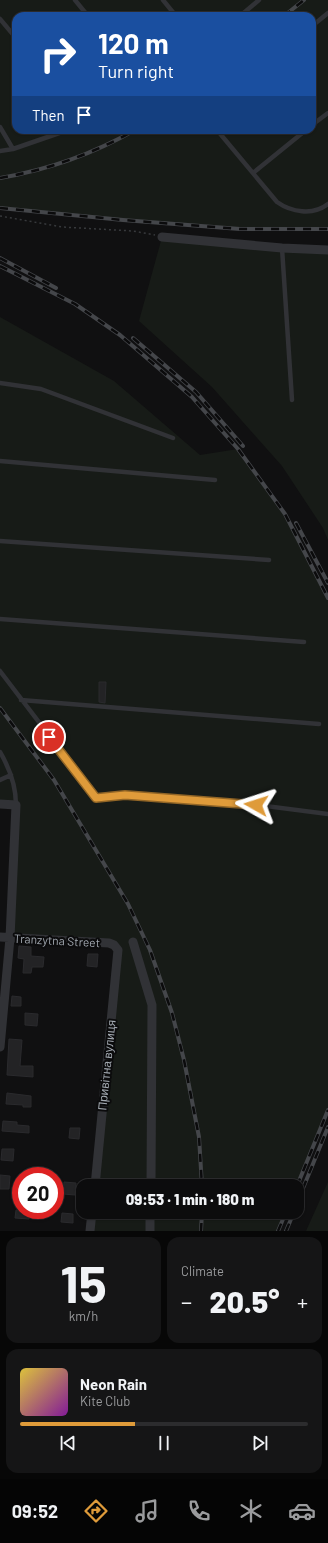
<!DOCTYPE html>
<html lang="en">
<head>
<meta charset="utf-8">
<style>
  body { margin:0; font-family:Barlow,sans-serif; background:#151516; color:#f1f3f6; height:100vh; display:flex; flex-direction:column; font-size:15px; white-space:nowrap }
  * { box-sizing:border-box; margin:0 }
  p { font-size:13px; color:#9a9b9d }
  .icon { flex:none; width:22px; height:22px; fill:none; stroke:currentColor; stroke-width:2; stroke-linecap:round; stroke-linejoin:round }
  .map { position:relative; height:1231px; overflow:hidden }
  .drawer { display:flex; flex-direction:column; gap:6px; padding:6px; background:#070707; flex:1 }
  .drawer>* { flex:none }
  .top-card { position:absolute; left:12px; top:12px; width:304px; height:122px; border-radius:12px; box-shadow:0 1px 3px #0004,0 0 0 1px #2c2c2e; background:#1a4fa0; color:#fff; overflow:hidden }
  .speed { position:absolute; left:12px; top:1167px; display:flex; gap:8px; font-size:20px; font-weight:700; text-align:center }
  .speed>* { display:grid; place-content:center; width:52px; height:52px; border-radius:50%; background:#0c0c0d; box-shadow:0 1px 3px #0004,0 0 0 1px #2c2c2e; line-height:1 }
  .speed .limit { border:6px solid #d22; background:#fff; color:#111 }
  .pin { position:absolute; display:grid; place-items:center; width:34px; height:34px; color:#fff; margin:-17px; border:2px solid #fff; border-radius:50%; box-shadow:0 1px 4px #0007 }
  .me { position:absolute; width:44px; margin:-22px; rotate:276deg; stroke-linejoin:round; filter:drop-shadow(0 0 3px #0008) }
  .turn { display:flex; align-items:center; gap:14px; height:84px; padding:0 20px; font-size:18px }
  .turn .icon { width:52px; height:52px; stroke-width:2.5 }
  .turn b { display:block; font-size:28px; line-height:34px }
  .then { display:flex; align-items:center; height:38px; padding:0 20px; background:#0003; gap:8px; font-size:15px }
  .big { font-size:30px; font-weight:800; line-height:1.1 }
  .drawer .widget { flex:1; display:flex; flex-direction:column; justify-content:center; gap:6px; min-width:0; padding:0 14px; border-radius:12px; background:#151516 }
  .drawer .dial { align-items:center; gap:0 }
  .dial b { font-size:52px; line-height:1 }
  .song { display:flex; align-items:center; gap:12px }
  .cover { width:48px; height:48px; border-radius:6px; background:linear-gradient(135deg,hsl(50 70% 55%),hsl(290 70% 35%)) }
  .played { height:4px; border-radius:2px; background:linear-gradient(90deg,#df9b3a 40%,#2c2c2e 40%) }
  .keys { display:flex; justify-content:space-around; direction:ltr }
  .heat { display:flex; justify-content:space-between; align-items:center; font-size:22px; direction:ltr }
  .drawer .tiles { flex:1; display:grid; gap:6px; grid-template-columns:1fr 1fr }
  .widget:last-child { grid-column:span 2 }
  .trip { position:absolute; left:76px; top:1179px; width:228px; height:40px; border-radius:12px; background:#0c0c0d; box-shadow:0 1px 3px #0004,0 0 0 1px #2c2c2e; font-weight:800; line-height:40px; text-align:center }
  .tabs { display:flex; height:64px; justify-content:space-around; align-items:center; background:#050505; color:#9a9b9d }
  .tabs .icon { width:28px; height:28px }
  .tabs .selected { color:#df9b3a }
  .tabs b { font-size:18px; color:#f1f3f6 }
  .map>svg:first-child { display:block }
  .green { fill:#171b17; fill-rule:evenodd }
  .building { fill:#232325; stroke:#2a2a2d }
  .lines { fill:none; stroke-linecap:round; stroke-linejoin:round }
  .path { stroke:#37393c; stroke-width:1.5; stroke-dasharray:2 3; stroke-linecap:butt }
  .service { stroke:#313236; stroke-width:4.5 }
  .minor { stroke:#313236; stroke-width:9 }
  .rail-casing { stroke:#44464a; stroke-width:4 }
  .rail { stroke:#0b0b0c; stroke-width:2.5; stroke-dasharray:8; stroke-linecap:butt }
  .route-casing { stroke:#916526; stroke-width:10 }
  .route { stroke:#df9b3a; stroke-width:7 }
  .labels { text-anchor:middle; dominant-baseline:central; stroke-width:4; stroke-linejoin:round; paint-order:stroke }
  .street-label { font-size:12px; fill:#a2a8b0; stroke:#0b0b0c }
</style>
</head>
<body>
<div class="map">
<svg width="328" height="1231" viewBox="0 0 328 1231">
  <rect width="100%" height="100%" fill="#101011"/>
  <path class="green" d="M0 0H328V229H240L123 220 0 208ZM16 16H312V130H16Z
    M162 237 328 250V540L323 528 282 466 212 387 139 321Z
    M0 317 114 381 200 455 238 449 285 514 328 598V1110L297 1186H95L114 945 10 938 16 805 0 804Z
    M328 1182V1231H306Z
    M92 1212H286L278 1231H90Z"/>
  <path class="building" d="M99 682H106L105 703 99 702Z
    M19 946 31 947V956L44 957 43 967H32L31 973H23L24 959 18 958Z
    M88 954H98L97 967 87 966Z
    M12 996 21 997V1006H11Z
    M25 1013 38 1014 37 1026 25 1025Z
    M9 1039 22 1040 20 1066H33V1077L7 1075Z
    M7 1093 31 1096V1107H23V1105L6 1104Z
    M3 1121 17 1122V1125L29 1126V1133L2 1131Z
    M70 1128H80L79 1139 69 1138Z
    M2 1149H14L13 1161 1 1160Z
    M0 1175 10 1176 9 1189H0Z
    M64 1182 76 1183 75 1195 63 1194Z
    M16 1210 29 1211V1219L15 1218Z
    M62 1213 73 1214V1223L61 1222Z"/>
  <g class="lines">
    <path class="path" d="M0 216 62 227 133 231 155 235"/>
    <path class="service" d="M75 0 88 16
      M163 0 176 16
      M240 16 259 0
      M0 19 16 38
      M312 26 328 13
      M312 125 328 113
      M0 127 13 149
      M217 130 277 202C291 212 313 216 328 204
      M0 151 13 149 68 130
      M253 173 306 130
      M282 248 292 400
      M0 383 41 389 173 438
      M0 461 215 480
      M0 541 269 560
      M0 619 304 642
      M0 671 96 797 125 795 242 803 328 814
      M21 700 319 724
      M0 752C10 769 16 785 16 805
      M0 780 11 775"/>
    <path class="minor" d="M162 237 282 248 328 250
      M0 804 16 805 10 938 0 1047
      M0 937 109 943 114 945 118 950 95 1186
      M133 942 152 1005 151 1186
      M90 1231 92 1212
      M150 1231V1212"/>
    <defs>
      <path id="rail" d="M284 16 304 0
        M0 178C47 170 93 154 135 130
        M0 208 123 220 240 229H328
        M0 258 56 288
        M0 266 75 304 120 335 192 397 238 449 285 514 328 598
        M133 338 196 392 243 446
        M296 523 328 583
        M0 708 54 780 128 904 150 950 172 1013 184 1060 199 1137 202 1186
        M297 1186 328 1110
        M297 1203 328 1127
        M201 1231 202 1212
        M278 1231 286 1212
        M286 1231 294 1212"/>
    </defs>
    <use href="#rail" class="rail-casing"/>
    <use href="#rail" class="rail"/>
  </g>
  <g class="lines">
    <defs>
      <path id="route" d="M49 737 96 798 125 795 256 805"/>
    </defs>
    <use href="#route" class="route-casing"/>
    <use href="#route" class="route"/>
  </g>
  <g class="labels">
    <g class="street-label">
      <text transform="translate(57 940) rotate(3)">Tranzytna Street</text>
      <text transform="translate(106 1065) rotate(-84)">Привітна вулиця</text>
    </g>
  </g>
</svg>
<div class="speed"><div class="limit">20</div></div>
<div class="pin" style="left:49px;top:737px;background:#d93025"><svg class="icon" aria-label="arrive" viewBox="0 0 24 24"><path d="M6 21V4h12l-3 4 3 4H6"/></svg></div>
<svg class="me" style="left:256px;top:805px" viewBox="-20 -20 40 40"><path d="M0-17L14 15 0 8-14 15z" fill="#df9b3a" stroke="#fff" stroke-width="4"/></svg>
<div class="trip">09:53 · 1 min · 180 m</div>
<div class="top-card">
<div class="turn"><svg class="icon" aria-label="right" viewBox="0 0 24 24"><path d="M7 20v-9h11M14 6l5 5-5 5"/></svg><div><b>120 m</b>Turn right</div></div>
<div class="then">Then<svg class="icon" aria-label="arrive" viewBox="0 0 24 24"><path d="M6 21V4h12l-3 4 3 4H6"/></svg></div>
</div>
</div>
<section class="drawer">
<div class="tiles">
<div class="widget dial"><b>15</b><p>km/h</p></div>
<div class="widget"><p>Climate</p>
<div class="heat"><a>−</a><b class="big">20.5°</b><a>+</a></div>
</div>
<div class="widget">
<div class="song"><i class="cover"></i><div><b>Neon Rain</b><p>Kite Club</p></div></div>
<div class="played"></div>
<div class="keys"><svg class="icon" aria-label="previous" viewBox="0 0 24 24"><path d="M18 5L8 12l10 7zM5 5v14"/></svg><svg class="icon" aria-label="pause" viewBox="0 0 24 24"><path d="M8 5v14M16 5v14"/></svg><svg class="icon" aria-label="next" viewBox="0 0 24 24"><path d="M6 5l10 7-10 7zM19 5v14"/></svg></div>
</div>
</div>
</section>
<nav class="tabs">
<b>09:52</b>
<svg class="icon selected" aria-label="directions" viewBox="0 0 24 24"><path d="M12 3l9 9-9 9-9-9zM9 14v-3h6M13 9l2 2-2 2"/></svg>
<svg class="icon" aria-label="music" viewBox="0 0 24 24"><path d="M9 18V5l10-2v13"/><circle cx="6" cy="18" r="3"/><circle cx="16" cy="16" r="3"/></svg>
<svg class="icon" aria-label="phone" viewBox="0 0 24 24"><path d="M5 4h4l2 5-3 2q2 4 5 5l2-3 5 2v4C11 20 4 13 5 4z"/></svg>
<svg class="icon" aria-label="climate" viewBox="0 0 24 24"><path d="M12 3v18M4 7l16 10M4 17L20 7"/></svg>
<svg class="icon" aria-label="car" viewBox="0 0 24 24"><path d="M5 17H2v-5l4-1 3-4h7l3 4 3 1v5h-3M9 17h6M6 11h13"/><circle cx="7" cy="17" r="2"/><circle cx="17" cy="17" r="2"/></svg>
</nav>
</body>
</html>
